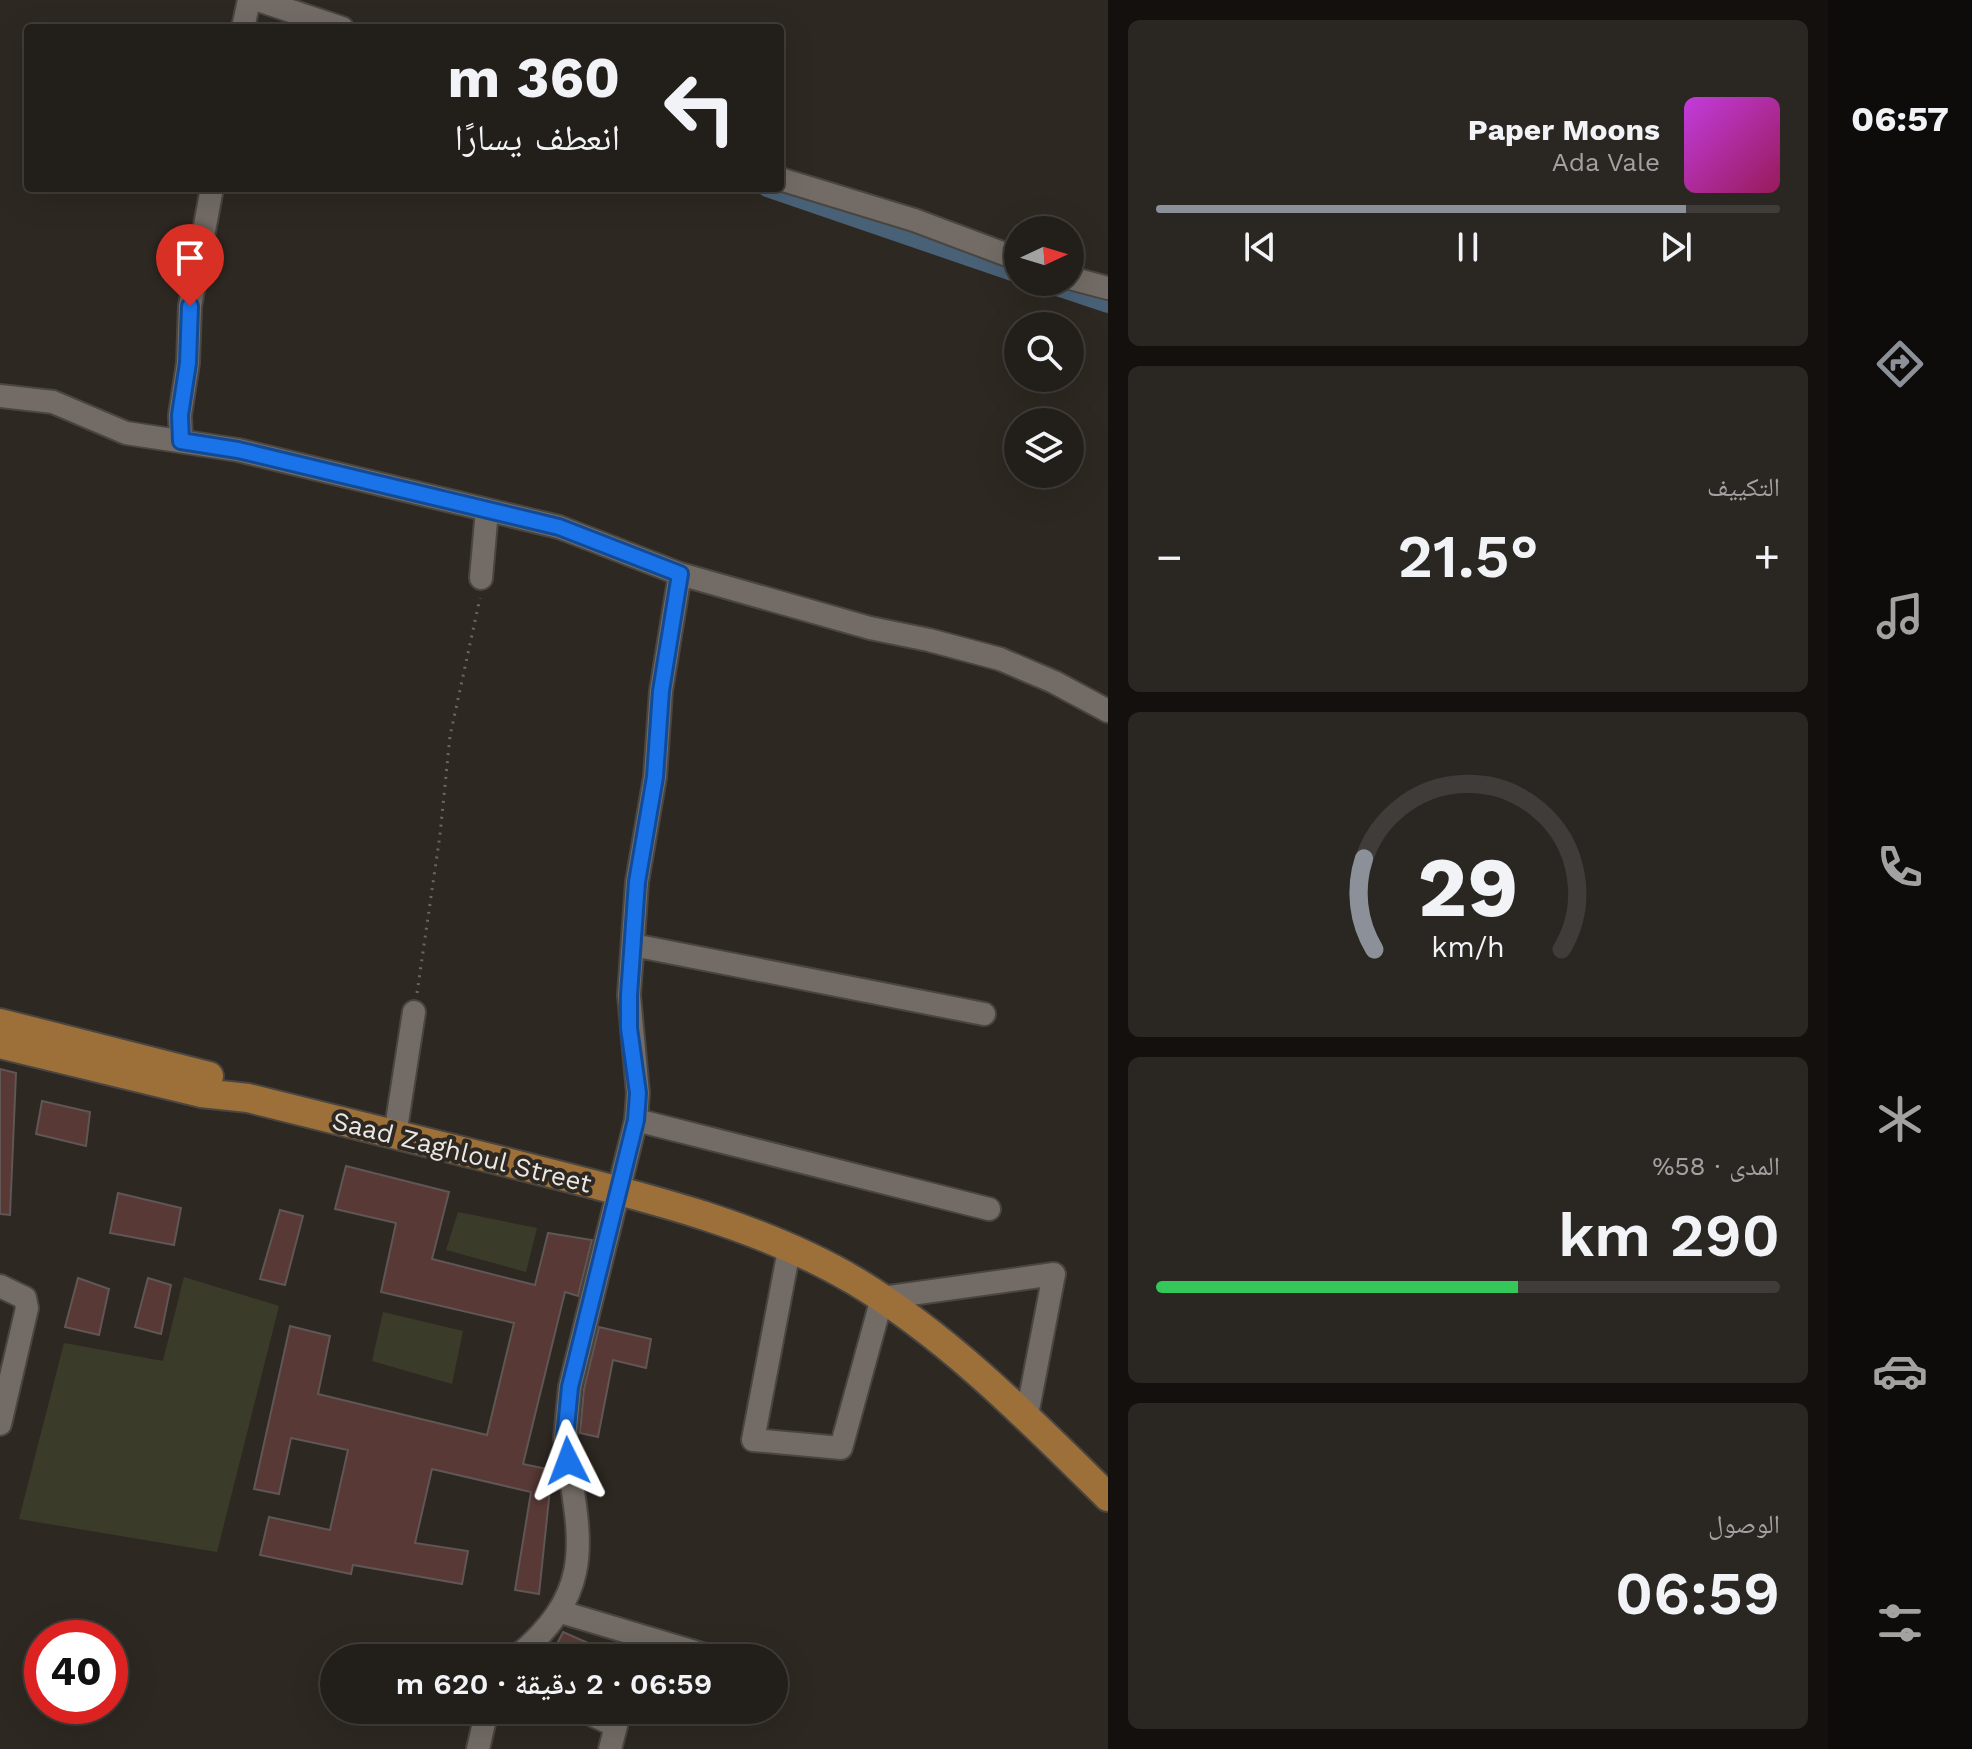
<!DOCTYPE html>
<html lang="ar">
<head>
<meta charset="utf-8">
<style>
  body { margin:0; font-family:"Work Sans","Noto Naskh Arabic",sans-serif; background:#2a2723; color:#f1f3f6; direction:rtl; height:100vh; display:flex; flex-direction:column; font-size:30px; white-space:nowrap }
  * { box-sizing:border-box; margin:0 }
  p { font-size:26px; color:#a2a2a2 }
  .icon { flex:none; width:44px; height:44px; fill:none; stroke:currentColor; stroke-width:2; stroke-linecap:round; stroke-linejoin:round }
  .map { position:relative; flex:1; overflow:hidden; direction:ltr }
  .panel { display:flex; flex-direction:column; gap:20px; padding:20px; background:#13100e; width:720px }
  .panel>* { flex:none }
  .hud { position:absolute; left:24px; top:24px; width:760px; height:168px; border-radius:8px; box-shadow:0 8px 32px #0002,0 0 0 2px #3f3c39; direction:rtl; background:#221e1a; color:#f1f3f6; overflow:hidden }
  .needle { width:52px; rotate:86deg }
  .buttons { position:absolute; left:1004px; top:216px; display:grid; gap:16px }
  .buttons a { display:grid; place-items:center; width:80px; height:80px; border-radius:50%; background:#221e1a; box-shadow:0 8px 32px #0002,0 0 0 2px #3f3c39; font-size:40px }
  .speed { position:absolute; left:24px; top:1620px; display:flex; gap:16px; font-size:40px; font-weight:700; text-align:center }
  .speed>* { display:grid; place-content:center; width:104px; height:104px; border-radius:50%; background:#221e1a; box-shadow:0 8px 32px #0002,0 0 0 2px #3f3c39; line-height:1 }
  .speed .limit { border:12px solid #d22; background:#fff; color:#111 }
  .pin { position:absolute; display:grid; place-items:center; width:68px; height:68px; color:#fff; margin:-82px -34px; border-radius:50% 50% 50% 0; rotate:-45deg; box-shadow:0 0 8px #0007 }
  .pin .icon { rotate:45deg }
  .me { position:absolute; width:88px; margin:-44px; rotate:357deg; stroke-linejoin:round; filter:drop-shadow(0 0 6px #0008) }
  .turn { display:flex; align-items:center; gap:28px; height:168px; padding:0 32px; font-size:36px }
  .turn .icon { width:104px; height:104px; stroke-width:2.5 }
  .turn b { display:block; font-size:56px; line-height:68px }
  .big { font-size:60px; font-weight:600; line-height:1.1 }
  .panel .card { flex:1; display:flex; flex-direction:column; justify-content:center; gap:12px; min-width:0; padding:0 28px; border-radius:12px; background:#2a2723 }
  .panel .dial { align-items:center; gap:0 }
  .dial svg { height:208px; overflow:visible; fill:none; stroke:#3f3c39; stroke-width:7; stroke-linecap:round; text-anchor:middle }
  .dial text { fill:#f1f3f6; stroke:none }
  .song { display:flex; align-items:center; gap:24px }
  .cover { width:96px; height:96px; border-radius:12px; background:linear-gradient(135deg,hsl(290 70% 55%),hsl(330 70% 35%)) }
  .played { height:8px; border-radius:4px; background:linear-gradient(90deg,#8c9099 85%,#3f3c39 85%) }
  .keys { display:flex; justify-content:space-around; direction:ltr }
  .heat { display:flex; justify-content:space-between; align-items:center; font-size:44px; direction:ltr }
  .charge { height:12px; border-radius:6px; background:linear-gradient(90deg,#34c759 58%,#3f3c39 0) }
  .trip { position:absolute; left:320px; top:1644px; width:468px; height:80px; border-radius:40px; background:#221e1a; box-shadow:0 8px 32px #0002,0 0 0 2px #3f3c39; font-weight:600; line-height:80px; text-align:center; direction:rtl }
  main { display:flex; flex:1; min-height:0 }
  .tab-bar { display:flex; flex-direction:column; width:144px; justify-content:space-around; align-items:center; background:#0e0c0a; color:#a2a2a2 }
  .tab-bar .icon { width:56px; height:56px }
  .tab-bar .selected { color:#8c9099 }
  .tab-bar b { font-size:36px; color:#f1f3f6 }
  .map>svg:first-child { display:block }
  .green { fill:#3a3c29 }
  .lines { fill:none; stroke-linecap:round; stroke-linejoin:round }
  .canal { stroke:#496176; stroke-width:18 }
  .building { fill:#583936; stroke:#605655; stroke-width:2 }
  .minor-casing { stroke:#494540; stroke-width:26 }
  .major-casing { stroke:#494540; stroke-width:32 }
  .path { stroke:#6b6660; stroke-width:3; stroke-dasharray:2 6; stroke-linecap:butt }
  .minor { stroke:#736c66; stroke-width:22 }
  .major { stroke:#9d703a; stroke-width:28 }
  .route-casing { stroke:#114b97; stroke-width:20 }
  .route { stroke:#1a73e8; stroke-width:14 }
  .labels { text-anchor:middle; dominant-baseline:central; stroke-width:8; stroke-linejoin:round; paint-order:stroke }
  .street-label { font-size:26px; fill:#ebe8e4; stroke:#2e2822 }
</style>
</head>
<body>
<main>
<nav class="tab-bar">
<b>06:57</b>
<svg class="icon selected" aria-label="directions" viewBox="0 0 24 24"><path d="M12 3l9 9-9 9-9-9zM9 14v-3h6M13 9l2 2-2 2"/></svg>
<svg class="icon" aria-label="music" viewBox="0 0 24 24"><path d="M9 18V5l10-2v13"/><circle cx="6" cy="18" r="3"/><circle cx="16" cy="16" r="3"/></svg>
<svg class="icon" aria-label="phone" viewBox="0 0 24 24"><path d="M5 4h4l2 5-3 2q2 4 5 5l2-3 5 2v4C11 20 4 13 5 4z"/></svg>
<svg class="icon" aria-label="climate" viewBox="0 0 24 24"><path d="M12 3v18M4 7l16 10M4 17L20 7"/></svg>
<svg class="icon" aria-label="car" viewBox="0 0 24 24"><path d="M5 17H2v-5l4-1 3-4h7l3 4 3 1v5h-3M9 17h6M6 11h13"/><circle cx="7" cy="17" r="2"/><circle cx="17" cy="17" r="2"/></svg>
<svg class="icon" aria-label="filters" viewBox="0 0 24 24"><path d="M4 7h16M4 17h16"/><circle cx="9" cy="7" r="2"/><circle cx="15" cy="17" r="2"/></svg>
</nav>
<section class="panel">
<div class="card">
<div class="song"><i class="cover"></i><div><b>Paper Moons</b><p>Ada Vale</p></div></div>
<div class="played"></div>
<div class="keys"><svg class="icon" aria-label="previous" viewBox="0 0 24 24"><path d="M18 5L8 12l10 7zM5 5v14"/></svg><svg class="icon" aria-label="pause" viewBox="0 0 24 24"><path d="M8 5v14M16 5v14"/></svg><svg class="icon" aria-label="next" viewBox="0 0 24 24"><path d="M6 5l10 7-10 7zM19 5v14"/></svg></div>
</div>
<div class="card"><p>التكييف</p>
<div class="heat"><a>−</a><b class="big">21.5°</b><a>+</a></div>
</div>
<div class="card dial"><svg viewBox="0 0 100 80">
<path d="M14 69A42 42 0 1 1 86 69"/>
<path d="M14 69A42 42 0 0 1 10 34" stroke="#8c9099"/>
<text x="50" y="56" font-size="32" font-weight="700">29</text>
<text x="50" y="72" font-size="11">km/h</text>
</svg></div>
<div class="card"><p>المدى · 58%</p><b class="big">290 km</b><div class="charge"></div></div>
<div class="card"><p>الوصول</p><b class="big">06:59</b></div>
</section>
<div class="map">
<svg width="1108" height="1749" viewBox="0 0 1108 1749">
  <rect width="100%" height="100%" fill="#2e2822"/>
  <path class="green" d="M458 1212 537 1228 526 1272 446 1250Z
    M184 1277 279 1306 217 1552 19 1519 64 1343 163 1361Z
    M383 1312 463 1331 452 1384 372 1361Z"/>
  <g class="lines">
    <path class="canal" d="M767 188 1018 274
      M1042 282 1108 304"/>
  </g>
  <path class="building" d="M0 1069 16 1073 10 1215 0 1214Z
    M42 1101 90 1112 86 1146 36 1134Z
    M346 1166 449 1192 432 1259 535 1285 548 1233 592 1240 578 1296 565 1292 523 1464 552 1470 539 1594 515 1590 531 1492 432 1469 415 1543 468 1551 462 1584 353 1565 351 1574 260 1555 269 1517 330 1530 348 1450 291 1438 279 1494 254 1489 290 1326 330 1336 318 1394 487 1435 514 1323 381 1292 396 1223 335 1209Z
    M118 1193 181 1208 174 1245 110 1233Z
    M280 1210 303 1216 285 1285 260 1279Z
    M78 1278 109 1289 99 1335 65 1327Z
    M148 1278 171 1285 161 1334 135 1327Z
    M599 1327 651 1339 646 1368 613 1360 598 1437 580 1433 584 1389Z
    M563 1632 622 1658H566L553 1652Z"/>
  <g class="lines">
    <defs>
      <path id="minor" d="M258 0 342 28
        M243 28 249 0
        M780 179 914 220 1018 259
        M1070 278 1108 288
        M0 396 53 402 126 433 238 450 559 527 680 574 870 628 929 640 1000 659 1054 682 1108 711
        M181 441 180 415 188 363 190 306 212 188
        M481 578 487 510
        M633 945 984 1014
        M636 1120 989 1209
        M395 1135 414 1012
        M789 1250 753 1440 841 1448 882 1298 1054 1274 1026 1420
        M0 1286 25 1298 27 1308 0 1424
        M561 1612 715 1658
        M515 1658C601 1588 578 1535 565 1438L570 1387 636 1120 638 1093 629 995 637 882 655 777 661 691 680 574
        M582 1710 616 1726 610 1749
        M478 1749 487 1710"/>
      <path id="major" d="M0 1023 209 1076
        M0 1044 201 1093 248 1098C342 1122 436 1145 530 1168 637 1195 759 1224 855 1281 950 1338 1030 1420 1108 1497"/>
    </defs>
    <use href="#minor" class="minor-casing"/>
    <use href="#major" class="major-casing"/>
    <path class="path" d="M417 993 440 835 450 736 480 598"/>
    <use href="#minor" class="minor"/>
    <use href="#major" class="major"/>
  </g>
  <g class="lines">
    <defs>
      <path id="route" d="M190 306 188 363 180 415 181 441 238 450 559 527 680 574 661 691 655 777 637 882 629 995V1028L638 1093 636 1120 570 1387 565 1438 568 1461"/>
    </defs>
    <use href="#route" class="route-casing"/>
    <use href="#route" class="route"/>
  </g>
  <g class="labels">
    <g class="street-label">
      <text transform="translate(462 1152) rotate(14)">Saad Zaghloul Street</text>
    </g>
  </g>
</svg>
<div class="buttons">
<a><svg class="needle" viewBox="-14 -14 28 28"><path d="M0-13l5 13h-10z" fill="#e53935"/><path d="M0 13l5-13h-10z" fill="#a2a2a2"/></svg></a>
<a><svg class="icon" aria-label="search" viewBox="0 0 24 24"><circle cx="10" cy="10" r="6"/><path d="M15 15l6 6"/></svg></a>
<a><svg class="icon" aria-label="layers" viewBox="0 0 24 24"><path d="M12 4l9 5-9 5-9-5zM3 14l9 5 9-5"/></svg></a>
</div>
<div class="speed"><div class="limit">40</div></div>
<div class="pin" style="left:190px;top:306px;background:#d93025"><svg class="icon" aria-label="arrive" viewBox="0 0 24 24"><path d="M6 21V4h12l-3 4 3 4H6"/></svg></div>
<svg class="me" style="left:568px;top:1461px" viewBox="-20 -20 40 40"><path d="M0-17L14 15 0 8-14 15z" fill="#1a73e8" stroke="#fff" stroke-width="4"/></svg>
<div class="trip">06:59 · 2 دقيقة · 620 m</div>
<div class="hud">
<div class="turn"><svg class="icon" aria-label="left" viewBox="0 0 24 24"><path d="M17 20v-9H6M10 6l-5 5 5 5"/></svg><div><b>360 m</b>انعطف يسارًا</div></div>
</div>
</div>
</main>
</body>
</html>
